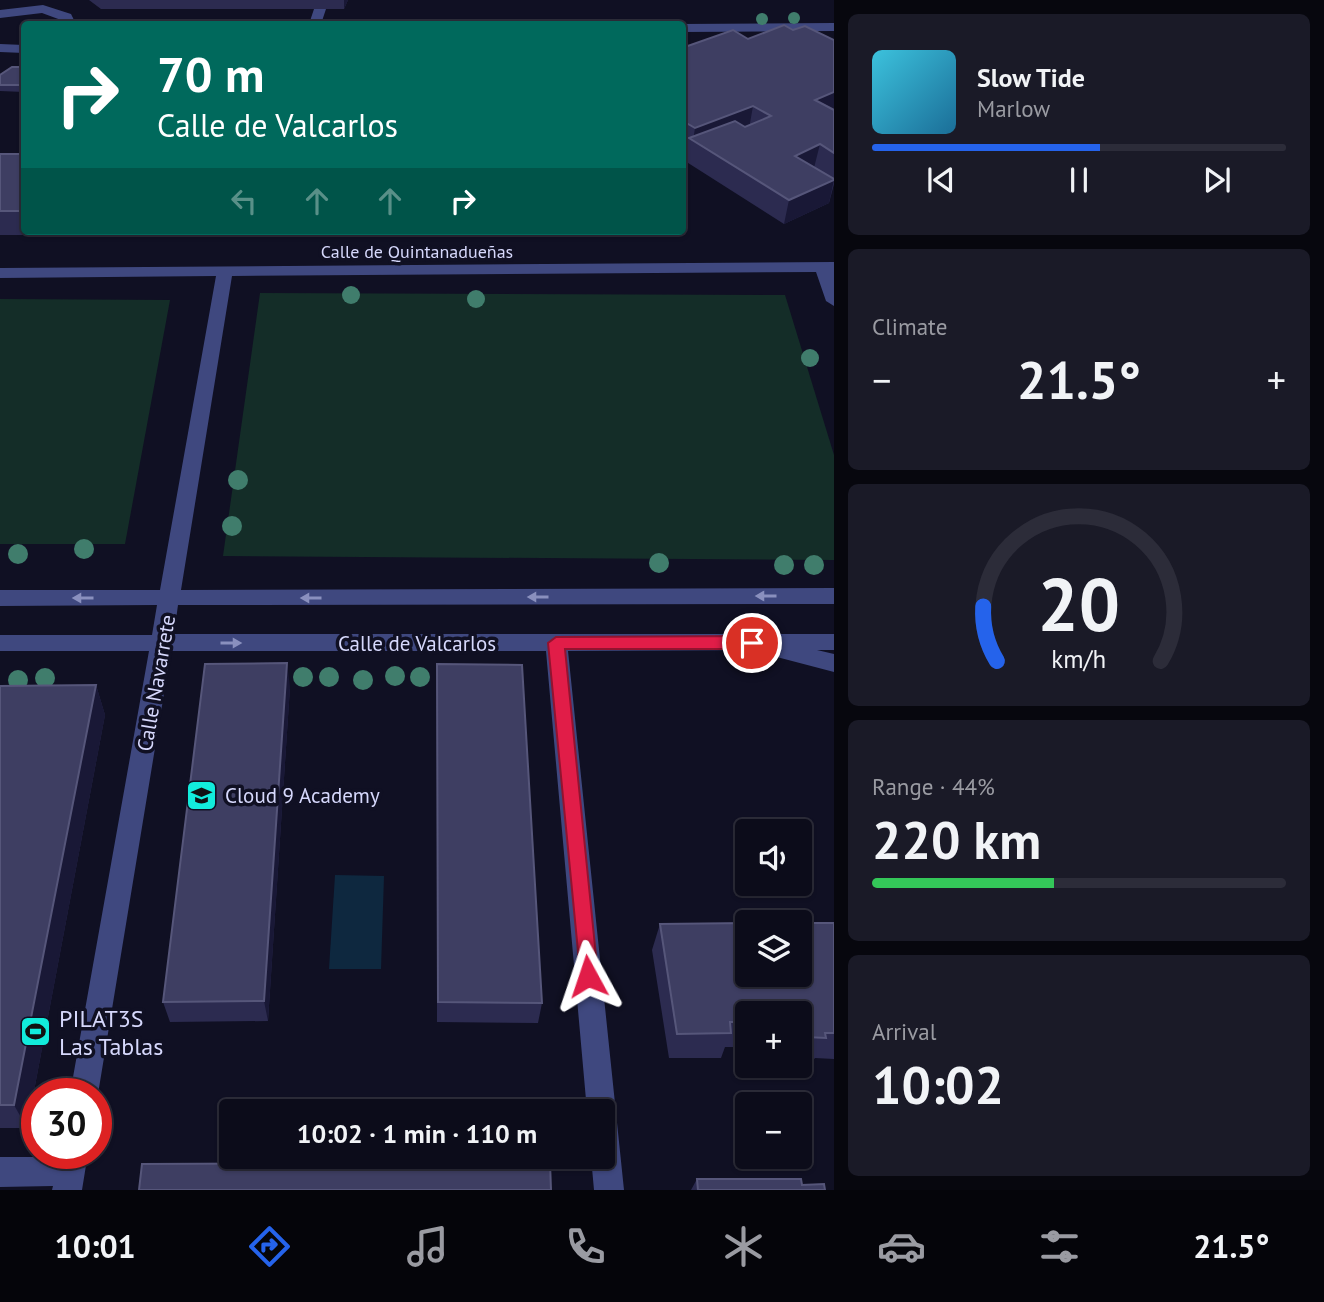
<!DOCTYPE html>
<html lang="en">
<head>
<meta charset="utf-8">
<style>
  body { margin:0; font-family:"PT Sans",sans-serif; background:#1a1a27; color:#f1f3f6; height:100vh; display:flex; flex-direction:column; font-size:26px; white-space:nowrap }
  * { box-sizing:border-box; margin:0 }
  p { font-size:23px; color:#9a9ba2 }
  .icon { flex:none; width:38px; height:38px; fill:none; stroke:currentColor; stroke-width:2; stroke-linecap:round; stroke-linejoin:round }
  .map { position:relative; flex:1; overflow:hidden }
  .panel { display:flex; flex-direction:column; gap:14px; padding:14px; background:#07070e; width:490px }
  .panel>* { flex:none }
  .guide { position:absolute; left:21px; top:21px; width:665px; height:214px; border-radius:7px; box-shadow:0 2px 5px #0004,0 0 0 2px #2c2c39; background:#00695c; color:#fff; overflow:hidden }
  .tools { position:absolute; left:735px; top:819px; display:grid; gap:14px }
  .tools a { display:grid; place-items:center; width:77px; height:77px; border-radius:7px; background:#0c0c1a; box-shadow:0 2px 5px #0004,0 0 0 2px #2c2c39; font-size:35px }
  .speed { position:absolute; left:21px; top:1078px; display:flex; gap:14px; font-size:35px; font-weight:700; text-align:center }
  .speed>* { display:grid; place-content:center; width:91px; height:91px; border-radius:50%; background:#0c0c1a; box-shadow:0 2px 5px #0004,0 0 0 2px #2c2c39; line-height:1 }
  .speed .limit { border:10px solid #d22; background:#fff; color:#111 }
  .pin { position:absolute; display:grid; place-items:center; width:60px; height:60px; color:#fff; margin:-30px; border:4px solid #fff; border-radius:50%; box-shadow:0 2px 7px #0007 }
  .me { position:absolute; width:77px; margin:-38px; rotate:355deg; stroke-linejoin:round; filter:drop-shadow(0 0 5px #0008) }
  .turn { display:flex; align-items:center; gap:24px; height:147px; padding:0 21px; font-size:32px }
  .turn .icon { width:91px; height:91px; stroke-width:2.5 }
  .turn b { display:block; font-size:49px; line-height:60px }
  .lanes { display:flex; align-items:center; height:66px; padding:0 21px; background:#0003; justify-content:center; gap:35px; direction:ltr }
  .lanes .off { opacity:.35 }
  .big { font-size:52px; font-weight:700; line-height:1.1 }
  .panel .tile { flex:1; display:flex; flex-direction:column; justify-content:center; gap:10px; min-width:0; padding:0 24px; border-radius:10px; background:#1a1a27 }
  .panel .dial { align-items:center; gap:0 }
  .dial svg { height:182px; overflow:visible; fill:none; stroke:#2c2c39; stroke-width:7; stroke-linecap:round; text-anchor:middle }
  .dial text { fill:#f1f3f6; stroke:none }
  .song { display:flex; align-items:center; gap:21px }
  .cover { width:84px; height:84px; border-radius:10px; background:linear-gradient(135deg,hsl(190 70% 55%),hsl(200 70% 35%)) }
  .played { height:7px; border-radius:4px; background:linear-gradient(90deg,#2563eb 55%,#2c2c39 55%) }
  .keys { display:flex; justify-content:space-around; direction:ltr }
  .heat { display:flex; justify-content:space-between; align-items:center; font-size:38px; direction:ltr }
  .charge { height:10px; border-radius:5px; background:linear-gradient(90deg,#34c759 44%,#2c2c39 0) }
  .trip { position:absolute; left:219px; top:1099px; width:396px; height:70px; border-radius:7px; background:#0c0c1a; box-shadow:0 2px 5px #0004,0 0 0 2px #2c2c39; font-weight:700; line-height:70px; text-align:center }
  .tab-bar { display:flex; height:112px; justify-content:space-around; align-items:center; background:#05050a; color:#9a9ba2 }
  .tab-bar .icon { width:49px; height:49px }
  .tab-bar .on { color:#2563eb }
  .tab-bar b { font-size:32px; color:#f1f3f6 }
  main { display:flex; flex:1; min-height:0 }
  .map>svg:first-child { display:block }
  .green { fill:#142d28 }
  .water { fill:#0e283f }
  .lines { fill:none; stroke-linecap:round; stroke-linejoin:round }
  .minor { fill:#3f487f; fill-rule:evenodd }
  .tree { fill:#407d6c }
  .wall { fill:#2c2b50 }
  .shaded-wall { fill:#191836 }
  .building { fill:#3e3e62; stroke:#56567a; stroke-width:2 }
  .oneway { fill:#8a90be }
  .route { fill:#e11d48; stroke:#92132f; stroke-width:2 }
  .labels { text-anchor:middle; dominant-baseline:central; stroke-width:7; stroke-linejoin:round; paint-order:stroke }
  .far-street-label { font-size:18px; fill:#d6d8fc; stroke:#101023 }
  .street-label { font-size:21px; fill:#d6d8fc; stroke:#101023 }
  .poi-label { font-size:21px; fill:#d6d8fc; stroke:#101023; text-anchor:start }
  .near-poi-label { font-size:24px; fill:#d6d8fc; stroke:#101023; text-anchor:start }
</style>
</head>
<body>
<main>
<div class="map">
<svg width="834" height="1190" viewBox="0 0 834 1190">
  <rect width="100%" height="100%" fill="#101023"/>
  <path class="green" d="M260 293 785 295 834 455V560L223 556Z
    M0 299 170 300 125 544H0Z"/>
  <path class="water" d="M335 875 384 876 381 969H329Z"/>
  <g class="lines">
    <path class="minor" d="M43 5 71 14 76 24H64L61 20 42 13 0 18V10Z
      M320 5 326 9 321 24H309L314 9Z
      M834 23V31L682 32 680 24Z
      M0 44 24 45V53L0 52Z
      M834 262V306L826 301 816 272 232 276 181 590 834 588V604L178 605 174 634H834V650H817L834 654V672L773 656 770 650 568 651 624 1190H594L591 1157H602V1111H587L546 651H171L98 1094 96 1098V1094H70L149 651H0V635H152L157 605 0 606V590H160L216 276 0 278V268Z
      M59 1153H88L82 1190H52L53 1186 0 1187V1157H59Z"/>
  </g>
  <g class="tree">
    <circle cx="794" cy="18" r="6"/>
    <circle cx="762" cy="19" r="6"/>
    <circle cx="351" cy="295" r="9"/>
    <circle cx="476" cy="299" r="9"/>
    <circle cx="810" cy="358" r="9"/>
    <circle cx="238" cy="480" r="10"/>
    <circle cx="232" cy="526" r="10"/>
    <circle cx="84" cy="549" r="10"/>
    <circle cx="18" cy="554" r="10"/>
    <circle cx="659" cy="563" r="10"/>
    <circle cx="784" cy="565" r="10"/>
    <circle cx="814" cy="565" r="10"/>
    <circle cx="395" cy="676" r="10"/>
    <circle cx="303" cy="677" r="10"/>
    <circle cx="329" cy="677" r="10"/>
    <circle cx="420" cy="677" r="10"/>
    <circle cx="45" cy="678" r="10"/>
    <circle cx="18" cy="680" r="10"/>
    <circle cx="363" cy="680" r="10"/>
  </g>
  <path class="wall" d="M89 0H348L344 9H101Z
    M793 30 834 40V184L829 203 784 224 685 161 687 148 682 147V48L748 39Z
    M24 67V92L0 91V75Z
    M0 154H24V231H68L67 235H0Z
    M138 231H352L351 236H139Z
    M424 231H637V236H425Z
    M96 685 105 715 27 1128H0V686Z
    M290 687 268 1021 170 1022 163 1002Z
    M437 688 542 1003 538 1023 437 1022Z
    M834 923V1059L815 1058 812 1062H800V1013H747V1047H725L721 1058H669L652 950 660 924Z
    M697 1179 802 1185 825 1190H691Z"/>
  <path class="shaded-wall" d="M344 0H348L344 9Z
    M834 92V110L815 100Z
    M753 106 749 129 693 141 695 128Z
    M820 144 814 168 795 156Z
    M834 180 829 203 784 224 789 200Z
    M287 663 290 687 268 1021 264 1001Z
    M96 685 105 715 27 1128 14 1105Z"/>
  <path class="building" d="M183 23H361V24H183Z
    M423 23H601L602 24H423Z
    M784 25 793 30 805 26 834 40V92L815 100 834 110V153L820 144 795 156 834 179V180L789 200 689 138 735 121 745 127 771 116 753 106 695 128 688 124H682V48L733 30 748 39Z
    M12 67H24V85H0V75Z
    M0 154H24V211H0Z
    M287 663 264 1001 163 1002 205 664Z
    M437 664 522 665 542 1003 438 1002Z
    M96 685 14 1105H0V686Z
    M747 923V975H800V923H834V1033H825L826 1038 806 1037V1041H800V1013H747V1022H730L731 1033 677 1034 660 924Z
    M550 1162 551 1190H139L142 1164Z
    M697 1179H801L802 1185 824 1184 825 1190H698Z"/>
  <defs><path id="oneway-solid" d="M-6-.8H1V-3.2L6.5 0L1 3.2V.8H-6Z" transform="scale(1.75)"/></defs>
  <g class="oneway">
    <use href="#oneway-solid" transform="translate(766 596) rotate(180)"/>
    <use href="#oneway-solid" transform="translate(538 597) rotate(180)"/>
    <use href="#oneway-solid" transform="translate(83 598) rotate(-180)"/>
    <use href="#oneway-solid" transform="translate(311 598) rotate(180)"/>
    <use href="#oneway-solid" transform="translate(231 643)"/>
  </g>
  <path class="route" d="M752 636 761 643 752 649H565L598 976 595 982 588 985 581 982 548 643 556 637Z"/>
  <defs>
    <symbol id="school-square" viewBox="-11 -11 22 22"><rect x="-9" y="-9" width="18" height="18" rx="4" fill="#12ecdc" stroke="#101023"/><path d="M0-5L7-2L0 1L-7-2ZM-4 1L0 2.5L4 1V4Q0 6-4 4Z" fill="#111"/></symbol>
    <symbol id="stadium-square" viewBox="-11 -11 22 22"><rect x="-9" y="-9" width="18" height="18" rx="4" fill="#12ecdc" stroke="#101023"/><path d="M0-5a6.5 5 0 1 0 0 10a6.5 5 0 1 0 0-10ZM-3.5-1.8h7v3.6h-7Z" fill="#111"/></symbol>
  </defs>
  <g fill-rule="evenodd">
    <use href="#school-square" x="184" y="778" width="35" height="35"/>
    <use href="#stadium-square" x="18" y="1014" width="35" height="35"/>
  </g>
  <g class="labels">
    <g class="far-street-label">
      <text x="417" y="251">Calle de Quintanadueñas</text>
    </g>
    <g class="street-label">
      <text x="417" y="643">Calle de Valcarlos</text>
      <text transform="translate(156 683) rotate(-80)">Calle Navarrete</text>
    </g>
    <g class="poi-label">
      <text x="225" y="795">Cloud 9 Academy</text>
    </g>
    <g class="near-poi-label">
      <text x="59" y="1018">PILAT3S<tspan x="59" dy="28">Las Tablas</tspan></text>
    </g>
  </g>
</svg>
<div class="tools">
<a><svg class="icon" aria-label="sound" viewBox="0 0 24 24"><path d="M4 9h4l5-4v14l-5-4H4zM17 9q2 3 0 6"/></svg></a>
<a><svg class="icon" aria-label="layers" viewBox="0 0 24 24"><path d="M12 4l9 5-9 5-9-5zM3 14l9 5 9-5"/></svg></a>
<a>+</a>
<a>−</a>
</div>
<div class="speed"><div class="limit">30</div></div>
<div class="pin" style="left:752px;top:643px;background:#d93025"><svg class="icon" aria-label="arrive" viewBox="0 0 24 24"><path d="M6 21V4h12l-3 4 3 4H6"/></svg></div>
<svg class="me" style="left:588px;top:976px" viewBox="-20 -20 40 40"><path d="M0-17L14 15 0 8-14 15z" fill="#e11d48" stroke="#fff" stroke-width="4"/></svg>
<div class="trip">10:02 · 1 min · 110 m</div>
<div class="guide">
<div class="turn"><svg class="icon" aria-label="right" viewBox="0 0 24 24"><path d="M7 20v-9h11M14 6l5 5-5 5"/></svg><div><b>70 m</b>Calle de Valcarlos</div></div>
<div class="lanes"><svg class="icon off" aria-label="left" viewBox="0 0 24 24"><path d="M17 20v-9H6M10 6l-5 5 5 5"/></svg><svg class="icon off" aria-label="ahead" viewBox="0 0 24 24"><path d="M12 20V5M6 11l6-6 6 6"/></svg><svg class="icon off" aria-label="ahead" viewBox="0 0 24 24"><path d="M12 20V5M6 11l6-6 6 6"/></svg><svg class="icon" aria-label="right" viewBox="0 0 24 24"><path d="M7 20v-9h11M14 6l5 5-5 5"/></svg></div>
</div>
</div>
<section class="panel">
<div class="tile">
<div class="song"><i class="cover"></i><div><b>Slow Tide</b><p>Marlow</p></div></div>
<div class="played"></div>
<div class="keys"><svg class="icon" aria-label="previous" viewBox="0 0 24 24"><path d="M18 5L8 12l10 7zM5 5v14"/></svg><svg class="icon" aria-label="pause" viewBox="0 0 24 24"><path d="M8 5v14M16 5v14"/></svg><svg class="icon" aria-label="next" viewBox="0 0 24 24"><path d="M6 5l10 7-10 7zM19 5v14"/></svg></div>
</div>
<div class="tile"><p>Climate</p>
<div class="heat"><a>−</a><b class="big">21.5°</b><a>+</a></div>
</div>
<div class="tile dial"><svg viewBox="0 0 100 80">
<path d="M14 69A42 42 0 1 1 86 69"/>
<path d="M14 69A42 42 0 0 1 8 45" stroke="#2563eb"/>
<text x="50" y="56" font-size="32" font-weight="700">20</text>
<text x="50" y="72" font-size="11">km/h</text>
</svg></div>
<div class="tile"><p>Range · 44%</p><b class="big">220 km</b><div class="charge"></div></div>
<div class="tile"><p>Arrival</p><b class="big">10:02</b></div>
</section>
</main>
<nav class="tab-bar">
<b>10:01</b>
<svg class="icon on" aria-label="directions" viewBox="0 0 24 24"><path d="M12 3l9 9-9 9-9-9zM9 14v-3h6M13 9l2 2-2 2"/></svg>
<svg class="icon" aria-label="music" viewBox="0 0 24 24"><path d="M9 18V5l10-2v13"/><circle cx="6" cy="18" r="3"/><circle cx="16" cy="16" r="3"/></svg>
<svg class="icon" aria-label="phone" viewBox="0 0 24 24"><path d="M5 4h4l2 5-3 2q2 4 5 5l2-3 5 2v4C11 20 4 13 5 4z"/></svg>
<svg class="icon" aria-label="climate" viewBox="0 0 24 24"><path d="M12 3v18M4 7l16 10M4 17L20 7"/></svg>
<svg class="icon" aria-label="car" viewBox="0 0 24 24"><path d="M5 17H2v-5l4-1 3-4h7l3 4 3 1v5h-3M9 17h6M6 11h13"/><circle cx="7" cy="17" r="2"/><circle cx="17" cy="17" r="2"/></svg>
<svg class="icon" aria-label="filters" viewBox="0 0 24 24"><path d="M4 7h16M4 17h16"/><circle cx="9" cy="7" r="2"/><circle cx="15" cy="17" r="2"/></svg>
<b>21.5°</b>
</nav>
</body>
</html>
